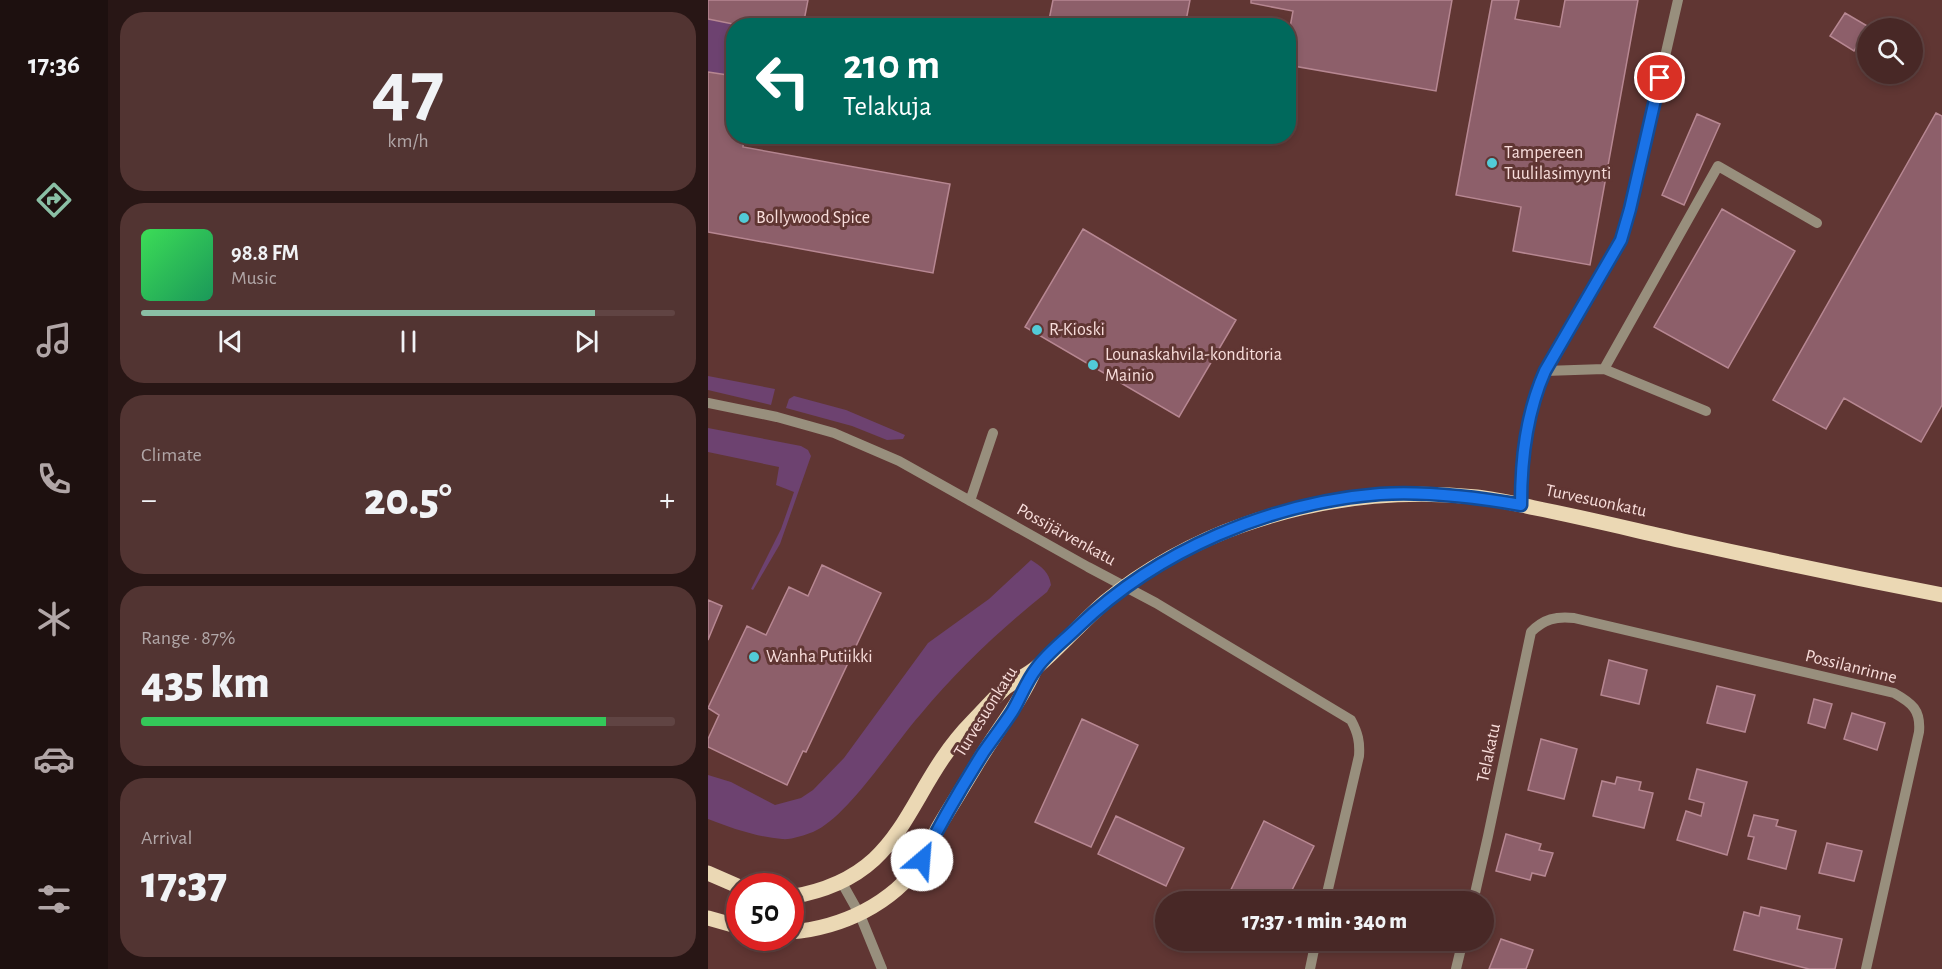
<!DOCTYPE html>
<html lang="en">
<head>
<meta charset="utf-8">
<style>
  body { margin:0; font-family:"Alegreya Sans",sans-serif; background:#523432; color:#f1f3f6; height:100vh; display:flex; flex-direction:column; font-size:22px; white-space:nowrap }
  * { box-sizing:border-box; margin:0 }
  p { font-size:20px; color:#b1a6a7 }
  .icon { flex:none; width:33px; height:33px; fill:none; stroke:currentColor; stroke-width:2; stroke-linecap:round; stroke-linejoin:round }
  .map { position:relative; flex:1; overflow:hidden }
  .side { display:flex; flex-direction:column; gap:12px; padding:12px; background:#281615; width:600px }
  .side>* { flex:none }
  .hud { position:absolute; left:18px; top:18px; width:570px; height:126px; border-radius:24px; box-shadow:0 3px 9px #0003,0 0 0 2px #604443; background:#00695c; color:#fff; overflow:hidden }
  .buttons { position:absolute; left:1149px; top:18px; display:grid; gap:12px }
  .buttons a { display:grid; place-items:center; width:66px; height:66px; border-radius:50%; background:#482826; box-shadow:0 3px 9px #0003,0 0 0 2px #604443; font-size:30px }
  .speed { position:absolute; left:18px; top:873px; display:flex; gap:12px; font-size:30px; font-weight:700; text-align:center }
  .speed>* { display:grid; place-content:center; width:78px; height:78px; border-radius:50%; background:#482826; box-shadow:0 3px 9px #0003,0 0 0 2px #604443; line-height:1 }
  .speed .limit { border:9px solid #d22; background:#fff; color:#111 }
  .pin { position:absolute; display:grid; place-items:center; width:51px; height:51px; color:#fff; margin:-26px; border:3px solid #fff; border-radius:50%; box-shadow:0 2px 6px #0007 }
  .me { position:absolute; width:66px; margin:-33px; rotate:27deg; stroke-linejoin:round; filter:drop-shadow(0 0 4px #0008) }
  .turn { display:flex; align-items:center; gap:21px; height:126px; padding:0 18px; font-size:27px }
  .turn .icon { width:78px; height:78px; stroke-width:2.5 }
  .turn b { display:block; font-size:42px; line-height:51px }
  .big { font-size:45px; font-weight:800; line-height:1.1 }
  .side .card { flex:1; display:flex; flex-direction:column; justify-content:center; gap:9px; min-width:0; padding:0 21px; border-radius:24px; background:#523432 }
  .side .dial { align-items:center; gap:0 }
  .dial b { font-size:78px; line-height:1 }
  .song { display:flex; align-items:center; gap:18px }
  .cover { width:72px; height:72px; border-radius:9px; background:linear-gradient(135deg,hsl(130 70% 55%),hsl(150 70% 35%)) }
  .played { height:6px; border-radius:3px; background:linear-gradient(90deg,#8abfa5 85%,#604443 85%) }
  .keys { display:flex; justify-content:space-around; direction:ltr }
  .heat { display:flex; justify-content:space-between; align-items:center; font-size:33px; direction:ltr }
  .charge { height:9px; border-radius:4px; background:linear-gradient(90deg,#34c759 87%,#604443 0) }
  .trip { position:absolute; left:447px; top:891px; width:339px; height:60px; border-radius:30px; background:#482826; box-shadow:0 3px 9px #0003,0 0 0 2px #604443; font-weight:800; line-height:60px; text-align:center }
  main { display:flex; flex:1; min-height:0 }
  .menu { display:flex; flex-direction:column; width:108px; justify-content:space-around; align-items:center; background:#1d100f; color:#b1a6a7 }
  .menu .icon { width:42px; height:42px }
  .menu .current { color:#8abfa5 }
  .menu b { font-size:27px; color:#f1f3f6 }
  .map>svg:first-child { display:block }
  .green { fill:#6d4270 }
  .building { fill:#8d5f6a; stroke:#b78792; stroke-width:1.5 }
  .lines { fill:none; stroke-linecap:round; stroke-linejoin:round }
  .minor { stroke:#988f7d; stroke-width:10 }
  .major { stroke:#ebd8b4; stroke-width:15 }
  .route-casing { stroke:#114b97; stroke-width:15 }
  .route { stroke:#1a73e8; stroke-width:10 }
  .poi-dot { fill:#52cbd7; stroke:#603633; stroke-width:2 }
  .labels { text-anchor:middle; dominant-baseline:central; stroke-width:6; stroke-linejoin:round; paint-order:stroke }
  .poi-label { font-size:18px; fill:#f8dddb; stroke:#603633; text-anchor:start }
  .street-label { font-size:18px; fill:#f8dddb; stroke:#603633 }
</style>
</head>
<body>
<main>
<nav class="menu">
<b>17:36</b>
<svg class="icon current" aria-label="directions" viewBox="0 0 24 24"><path d="M12 3l9 9-9 9-9-9zM9 14v-3h6M13 9l2 2-2 2"/></svg>
<svg class="icon" aria-label="music" viewBox="0 0 24 24"><path d="M9 18V5l10-2v13"/><circle cx="6" cy="18" r="3"/><circle cx="16" cy="16" r="3"/></svg>
<svg class="icon" aria-label="phone" viewBox="0 0 24 24"><path d="M5 4h4l2 5-3 2q2 4 5 5l2-3 5 2v4C11 20 4 13 5 4z"/></svg>
<svg class="icon" aria-label="climate" viewBox="0 0 24 24"><path d="M12 3v18M4 7l16 10M4 17L20 7"/></svg>
<svg class="icon" aria-label="car" viewBox="0 0 24 24"><path d="M5 17H2v-5l4-1 3-4h7l3 4 3 1v5h-3M9 17h6M6 11h13"/><circle cx="7" cy="17" r="2"/><circle cx="17" cy="17" r="2"/></svg>
<svg class="icon" aria-label="filters" viewBox="0 0 24 24"><path d="M4 7h16M4 17h16"/><circle cx="9" cy="7" r="2"/><circle cx="15" cy="17" r="2"/></svg>
</nav>
<section class="side">
<div class="card dial"><b>47</b><p>km/h</p></div>
<div class="card">
<div class="song"><i class="cover"></i><div><b>98.8 FM</b><p>Music</p></div></div>
<div class="played"></div>
<div class="keys"><svg class="icon" aria-label="previous" viewBox="0 0 24 24"><path d="M18 5L8 12l10 7zM5 5v14"/></svg><svg class="icon" aria-label="pause" viewBox="0 0 24 24"><path d="M8 5v14M16 5v14"/></svg><svg class="icon" aria-label="next" viewBox="0 0 24 24"><path d="M6 5l10 7-10 7zM19 5v14"/></svg></div>
</div>
<div class="card"><p>Climate</p>
<div class="heat"><a>−</a><b class="big">20.5°</b><a>+</a></div>
</div>
<div class="card"><p>Range · 87%</p><b class="big">435 km</b><div class="charge"></div></div>
<div class="card"><p>Arrival</p><b class="big">17:37</b></div>
</section>
<div class="map">
<svg width="1234" height="969" viewBox="0 0 1234 969">
  <rect width="100%" height="100%" fill="#603633"/>
  <path class="green" d="M0 19 35 25 26 26 25 76 0 72Z
    M0 376 67 389 63 405 0 390Z
    M86 396 138 410 197 435 195 439 179 440 144 426 78 408 81 399Z
    M0 428 93 446 100 450 103 456 72 544 45 590 43 589 73 529 86 492 68 485 71 467 0 452Z
    M323 560C334 567 341 572 343 585L339 592C293 629 250 669 212 715 186 744 139 818 105 832 97 835 83 840 74 839 49 837 23 828 0 819V775L23 782 67 805 93 798 105 790 136 758 220 643 281 599Z"/>
  <path class="building" d="M0 0H100L95 26H35L0 19Z
    M345 0H482L477 26H368L341 20Z
    M543 0H744L728 91 580 65V38L585 11 543 3Z
    M784 0H811L807 19 852 27 857 0H930L882 265 805 251 813 207 748 195Z
    M1137 13 1161 27 1146 51 1122 36Z
    M0 72 26 76V136H36L35 147 242 184 225 273 0 232Z
    M1228 113 1234 116V405L1213 442 1136 398 1118 429 1065 400Z
    M989 114 1012 124 976 205 954 195Z
    M1014 209 1087 251 1020 368 946 327Z
    M375 229 528 320 471 417 317 327Z
    M114 565 173 593 98 752 95 751 79 785 0 747V739L11 715 0 708 39 626 58 635 81 587 100 596Z
    M0 600 14 606 0 640Z
    M901 660 939 670 931 704 893 695Z
    M1009 686 1047 695 1037 732 999 723Z
    M1106 699 1124 704 1117 728 1100 723Z
    M1144 713 1177 723 1169 750 1136 739Z
    M374 719 430 745 383 847 327 822Z
    M833 739 869 749 856 799 820 790Z
    M989 769 1039 782 1019 855 969 840 978 811 993 816 996 803 981 799Z
    M909 777 933 782 931 790 945 793 936 828 885 816 894 781 907 784Z
    M1046 815 1070 820 1068 826 1088 831 1078 869 1040 859 1046 837 1040 836Z
    M408 816 476 848 458 886 390 854Z
    M556 821 606 846 578 902H517Z
    M798 834 833 844 831 850 845 853 837 876 824 873 822 880 788 871Z
    M1119 843 1154 851 1146 881 1111 873Z
    M1053 907 1092 916 1089 929 1134 939 1127 969H1101L1026 950 1036 912 1051 916Z
    M793 939 825 950 818 969H781Z"/>
  <g class="lines">
    <path class="minor" d="M837 371 896 369
      M0 403 69 417 126 433 191 461 380 567 448 603 643 720C650 733 652 742 651 756L617 902
      M998 411 896 369 1010 166 1109 223
      M262 501 285 433
      M813 505C813 459 818 414 837 371L913 240 922 209 970 0
      M134 883 152 915 174 969
      M765 902 780 836 823 632C836 619 848 616 866 618L1186 693C1204 703 1213 710 1211 732L1158 969
      M602 969 608 940
      M748 969 755 940"/>
    <path class="major" d="M0 873 32 887
      M82 897C202 877 194 793 265 721 276 710 286 698 297 688 307 680 320 675 330 666 353 646 374 622 397 602 435 570 488 541 535 525 611 498 688 489 769 497 788 499 808 504 827 508 877 518 926 530 975 541 1061 560 1147 578 1234 595
      M0 918 32 927
      M82 932C134 928 184 904 214 861 220 851 224 839 230 828 243 806 257 784 270 762 289 730 312 703 327 669"/>
  </g>
  <g class="lines">
    <defs>
      <path id="route" d="M214 860C232 824 253 788 275 753 284 740 294 727 304 712 312 699 319 680 328 669 338 654 357 640 370 627 450 550 561 503 672 494 719 491 767 497 813 505 813 459 818 414 837 371L913 240 922 209 952 78"/>
    </defs>
    <use href="#route" class="route-casing"/>
    <use href="#route" class="route"/>
  </g>
  <g class="poi-dot">
    <circle cx="784" cy="163" r="6"/>
    <circle cx="36" cy="218" r="6"/>
    <circle cx="329" cy="330" r="6"/>
    <circle cx="385" cy="365" r="6"/>
    <circle cx="46" cy="657" r="6"/>
  </g>
  <g class="labels">
    <g class="poi-label">
      <text x="796" y="153">Tampereen<tspan x="796" dy="21">Tuulilasimyynti</tspan></text>
      <text x="48" y="218">Bollywood Spice</text>
      <text x="341" y="330">R-Kioski</text>
      <text x="397" y="355">Lounaskahvila-konditoria<tspan x="397" dy="21">Mainio</tspan></text>
      <text x="58" y="657">Wanha Putiikki</text>
    </g>
    <g class="street-label">
      <text transform="translate(888 501) rotate(12)">Turvesuonkatu</text>
      <text transform="translate(358 535) rotate(29)">Possijärvenkatu</text>
      <text transform="translate(1143 667) rotate(14)">Possilanrinne</text>
      <text transform="translate(278 712) rotate(-58)">Turvesuonkatu</text>
      <text transform="translate(781 753) rotate(-78)">Telakatu</text>
    </g>
  </g>
</svg>
<div class="buttons">
<a><svg class="icon" aria-label="search" viewBox="0 0 24 24"><circle cx="10" cy="10" r="6"/><path d="M15 15l6 6"/></svg></a>
</div>
<div class="speed"><div class="limit">50</div></div>
<div class="pin" style="left:952px;top:78px;background:#d93025"><svg class="icon" aria-label="arrive" viewBox="0 0 24 24"><path d="M6 21V4h12l-3 4 3 4H6"/></svg></div>
<svg class="me" style="left:214px;top:860px" viewBox="-20 -20 40 40"><circle r="19" fill="#fff"/><path d="M0-13L10 11 0 6-10 11z" fill="#1a73e8"/></svg>
<div class="trip">17:37 · 1 min · 340 m</div>
<div class="hud">
<div class="turn"><svg class="icon" aria-label="left" viewBox="0 0 24 24"><path d="M17 20v-9H6M10 6l-5 5 5 5"/></svg><div><b>210 m</b>Telakuja</div></div>
</div>
</div>
</main>
</body>
</html>
